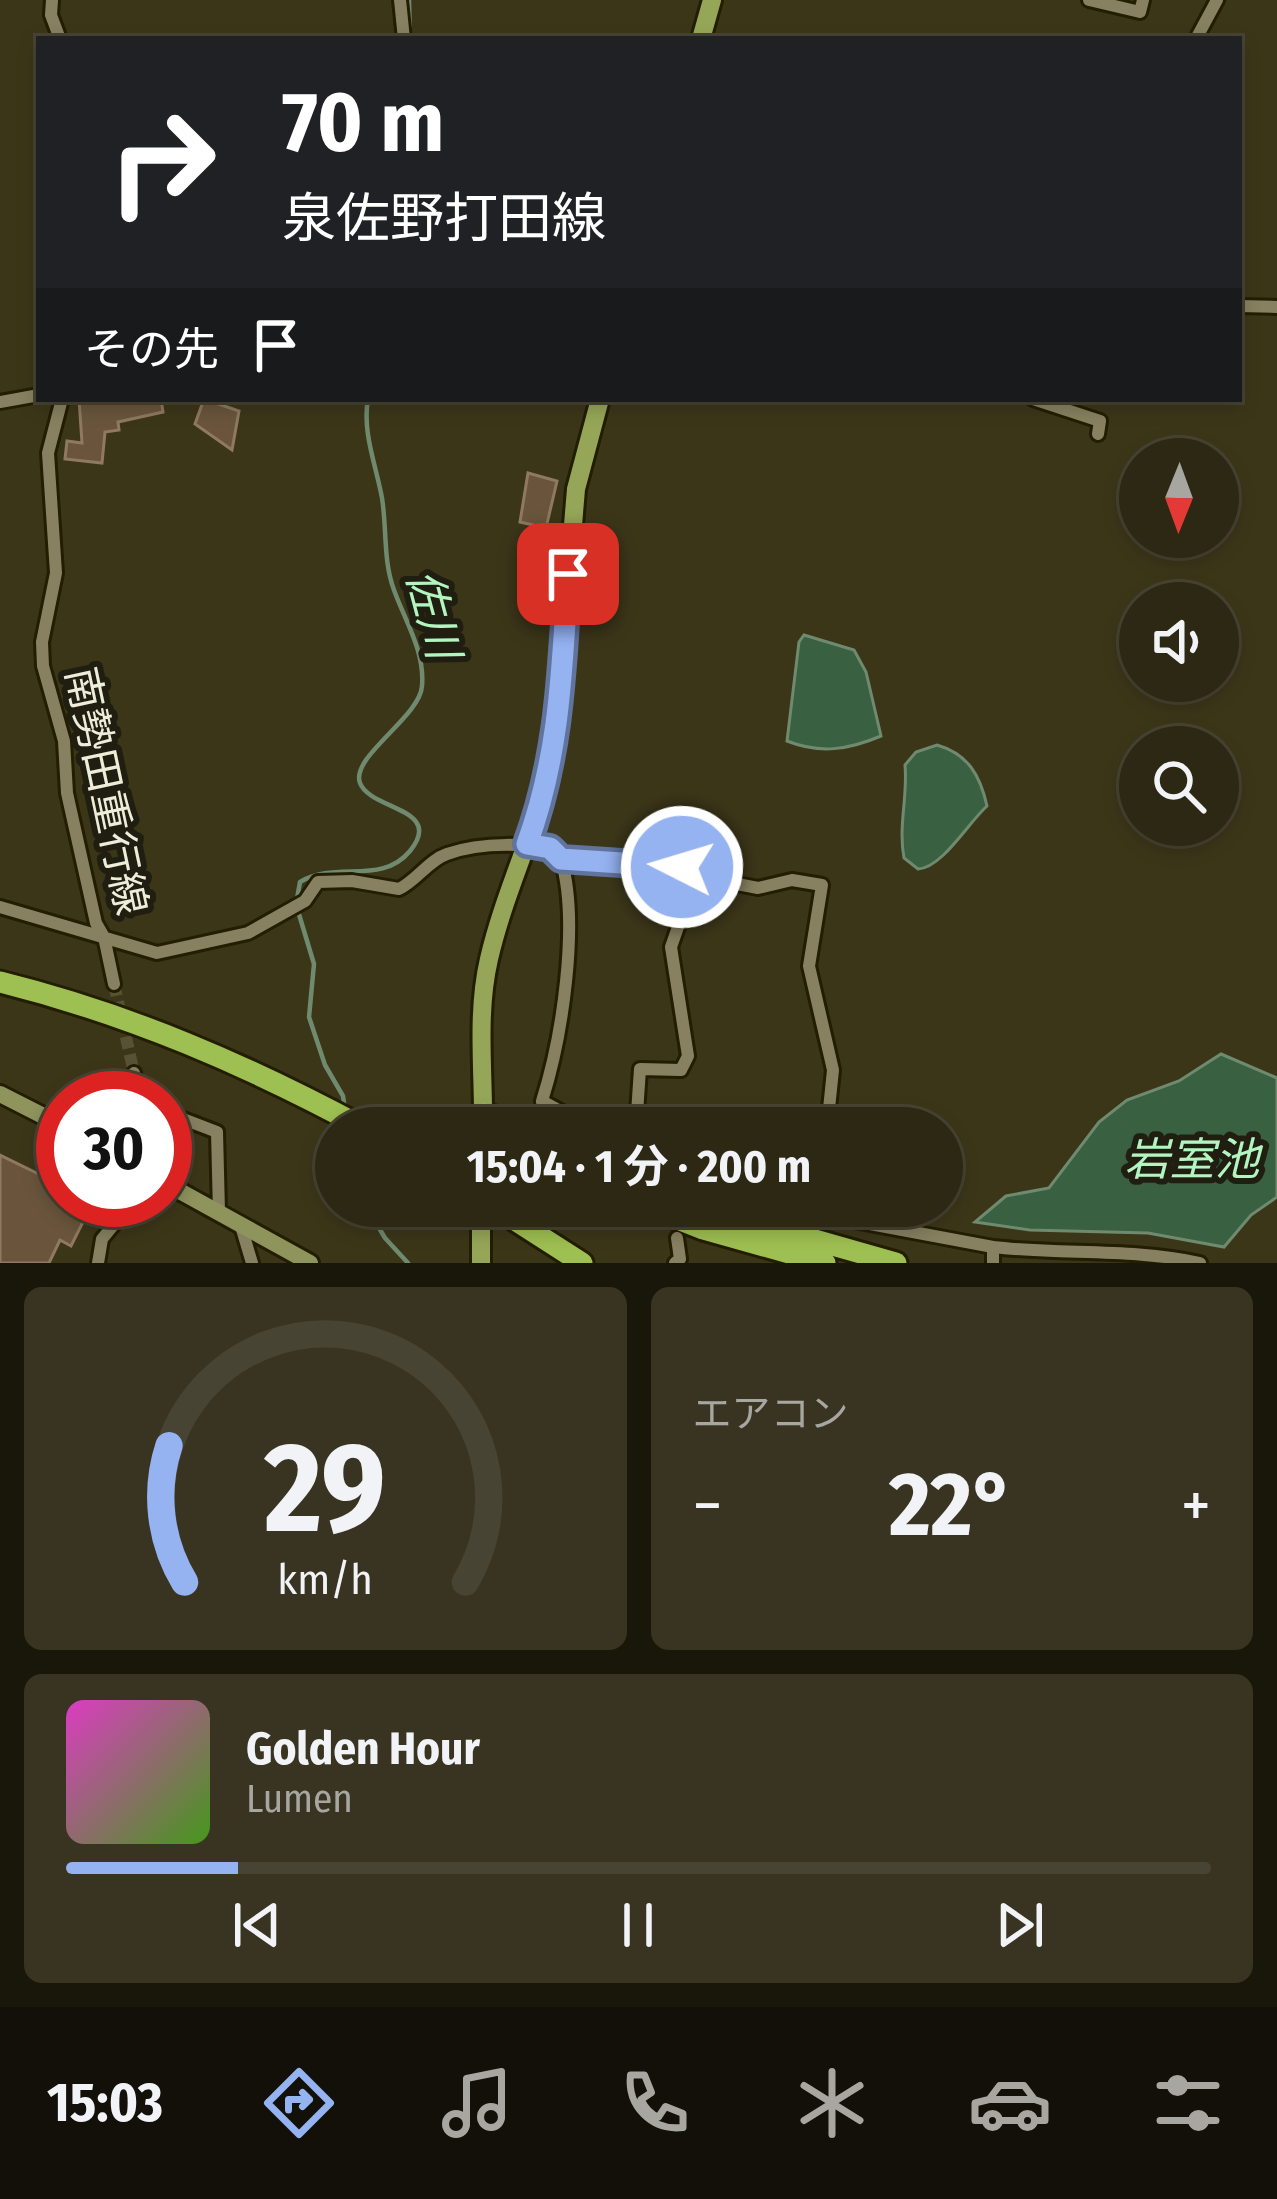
<!DOCTYPE html>
<html lang="ja">
<head>
<meta charset="utf-8">
<style>
  body { margin:0; font-family:"Fira Sans Condensed","Noto Sans JP",sans-serif; background:#393421; color:#f1f3f6; height:100vh; display:flex; flex-direction:column; font-size:45px; white-space:nowrap }
  * { box-sizing:border-box; margin:0 }
  p { font-size:39px; color:#a7a6a0 }
  .icon { flex:none; width:66px; height:66px; fill:none; stroke:currentColor; stroke-width:2; stroke-linecap:round; stroke-linejoin:round }
  .map { position:relative; height:1263px; overflow:hidden }
  .side { display:flex; flex-direction:column; gap:24px; padding:24px; background:#19160a; flex:1 }
  .side>* { flex:none }
  .banner { position:absolute; left:36px; top:36px; width:1206px; height:366px; border-radius:0px; box-shadow:0 6px 18px #0003,0 0 0 3px #484433; background:#202124; color:#fff; overflow:hidden }
  .needle { width:78px; rotate:181deg }
  .tools { position:absolute; left:1119px; top:438px; display:grid; gap:24px }
  .tools a { display:grid; place-items:center; width:120px; height:120px; border-radius:50%; background:#2d2813; box-shadow:0 6px 18px #0003,0 0 0 3px #484433; font-size:60px }
  .speed { position:absolute; left:36px; top:1071px; display:flex; gap:24px; font-size:60px; font-weight:700; text-align:center }
  .speed>* { display:grid; place-content:center; width:156px; height:156px; border-radius:50%; background:#2d2813; box-shadow:0 6px 18px #0003,0 0 0 3px #484433; line-height:1 }
  .speed .limit { border:18px solid #d22; background:#fff; color:#111 }
  .pin { position:absolute; display:grid; place-items:center; width:102px; height:102px; color:#fff; margin:-51px; border-radius:24px; box-shadow:0 6px 18px #0006 }
  .me { position:absolute; width:132px; margin:-66px; rotate:275deg; stroke-linejoin:round; filter:drop-shadow(0 0 9px #0008) }
  .turn { display:flex; align-items:center; gap:42px; height:252px; padding:0 48px; font-size:54px }
  .turn .icon { width:156px; height:156px; stroke-width:2.5 }
  .turn b { display:block; font-size:84px; line-height:102px }
  .then { display:flex; align-items:center; height:114px; padding:0 48px; background:#0003; gap:24px; font-size:45px }
  .big { font-size:90px; font-weight:700; line-height:1.1 }
  .side .tile { flex:1; display:flex; flex-direction:column; justify-content:center; gap:18px; min-width:0; padding:0 42px; border-radius:18px; background:#393421 }
  .side .dial { align-items:center; gap:0 }
  .dial svg { height:312px; overflow:visible; fill:none; stroke:#484433; stroke-width:7; stroke-linecap:round; text-anchor:middle }
  .dial text { fill:#f1f3f6; stroke:none }
  .song { display:flex; align-items:center; gap:36px }
  .cover { width:144px; height:144px; border-radius:18px; background:linear-gradient(135deg,hsl(310 70% 55%),hsl(100 70% 35%)) }
  .played { height:12px; border-radius:6px; background:linear-gradient(90deg,#95b2f1 15%,#484433 15%) }
  .keys { display:flex; justify-content:space-around; direction:ltr }
  .heat { display:flex; justify-content:space-between; align-items:center; font-size:66px; direction:ltr }
  .side .tiles { flex:1; display:grid; gap:24px; grid-template-columns:1fr 1fr }
  .tile:last-child { grid-column:span 2 }
  .trip { position:absolute; left:315px; top:1107px; width:648px; height:120px; border-radius:60px; background:#2d2813; box-shadow:0 6px 18px #0003,0 0 0 3px #484433; font-weight:700; line-height:120px; text-align:center }
  .tab-bar { display:flex; height:192px; justify-content:space-around; align-items:center; background:#121008; color:#a7a6a0 }
  .tab-bar .icon { width:84px; height:84px }
  .tab-bar .selected { color:#95b2f1 }
  .tab-bar b { font-size:54px; color:#f1f3f6 }
  .map>svg:first-child { display:block }
  .water { fill:#386041; stroke:#6f8a6f; stroke-width:3 }
  .lines { fill:none; stroke-linecap:round; stroke-linejoin:round }
  .stream { stroke:#6f8a6f; stroke-width:4.5 }
  .building { fill:#6a553c; stroke:#8f795f; stroke-width:3 }
  .street-tunnel { stroke:#575136; stroke-width:12; stroke-dasharray:12 6; stroke-linecap:butt }
  .street-casing { stroke:#231d01; stroke-width:18 }
  .secondary-casing { stroke:#231d01; stroke-width:22 }
  .primary-casing { stroke:#231d01; stroke-width:24 }
  .highway-casing { stroke:#231d01; stroke-width:27 }
  .street { stroke:#878161; stroke-width:12 }
  .secondary { stroke:#8e945c; stroke-width:16 }
  .primary { stroke:#95a658; stroke-width:18 }
  .highway { stroke:#9ebf52; stroke-width:21 }
  .route-casing { stroke:#61749d; stroke-width:30 }
  .route { stroke:#95b2f1; stroke-width:21 }
  .labels { text-anchor:middle; dominant-baseline:central; stroke-width:12; stroke-linejoin:round; paint-order:stroke }
  .street-label { font-size:42px; fill:#efecda; stroke:#201e11 }
  .water-label { font-size:45px; font-style:italic; fill:#b3f5c0; stroke:#201e11 }
</style>
</head>
<body>
<div class="map">
<svg width="1277" height="1263" viewBox="0 0 1277 1263">
  <rect width="100%" height="100%" fill="#3c3619"/>
  <path class="water" d="M804 635 854 650 866 672 881 736C848 750 820 754 787 741L799 642Z
    M937 745C968 754 980 775 987 806 968 823 942 868 918 869L904 858C898 826 908 796 905 765L916 752Z
    M1221 1054 1277 1078V1197L1251 1215 1224 1247 1148 1233 1030 1230 975 1222 1006 1196 1049 1188 1099 1122 1127 1100 1179 1081Z"/>
  <g class="lines">
    <path class="stream" d="M409 0 410 39
      M297 899 300 882C336 860 381 886 410 851 445 808 370 810 360 783 350 757 420 717 422 686 425 651 405 621 394 590 383 561 387 529 382 498 376 465 362 432 368 399
      M298 911 314 964 309 1017 325 1065 343 1096 345 1110
      M366 1206 385 1238 408 1263"/>
  </g>
  <path class="building" d="M79 399H161L163 412 118 422 119 430 105 432 102 463 65 459 67 441 82 443Z
    M204 399 239 411 232 450 195 424Z
    M528 473 557 481 546 528 520 522Z
    M0 1155 63 1186V1200H94L71 1246 60 1240 49 1263H0Z"/>
  <g class="lines">
    <path class="street-tunnel" d="M114 984 134 1073"/>
    <defs>
      <path id="street" d="M52 0 51 15 60 39
        M400 0 404 39
        M1089 0 1140 12 1143 0
        M1196 39 1217 0
        M1239 306 1277 307
        M62 399 48 453 56 573 42 642 43 666 64 741 67 793 96 923 104 937 114 984
        M1033 399 1100 421 1098 434
        M0 402 39 395
        M561 859C580 923 562 1038 542 1101L591 1128
        M685 874 758 888 792 880 822 885 809 966 833 1070 827 1128
        M0 907 157 953 248 933 305 901 318 882 352 881 399 889C417 880 429 860 447 854 475 844 539 838 561 859L682 867 678 927 671 947 688 1056 681 1070 640 1069 637 1113 642 1128
        M134 1073 139 1098
        M165 1112 217 1132 219 1212
        M774 1206 993 1247
        M241 1226 252 1263
        M98 1263 102 1239 134 1200
        M675 1263 680 1259 677 1238
        M993 1263V1247C1063 1255 1132 1248 1200 1263"/>
      <path id="secondary" d="M0 1094 63 1126
        M165 1183 310 1263"/>
      <path id="primary" d="M701 39 712 0
        M483 1128C484 1072 476 1015 489 959 505 889 539 824 554 753L576 489 600 399
        M481 1263V1206"/>
      <path id="highway" d="M0 982C129 1014 247 1065 364 1128
        M483 1114 538 1128
        M493 1206 582 1263
        M645 1206 703 1229 825 1263
        M695 1206 896 1263"/>
    </defs>
    <use href="#street" class="street-casing"/>
    <use href="#secondary" class="secondary-casing"/>
    <use href="#primary" class="primary-casing"/>
    <use href="#highway" class="highway-casing"/>
    <use href="#street" class="street"/>
    <use href="#secondary" class="secondary"/>
    <use href="#primary" class="primary"/>
    <use href="#highway" class="highway"/>
  </g>
  <g class="lines">
    <defs>
      <path id="route" d="M568 574C562 669 560 754 527 844L550 848 561 859 682 867"/>
    </defs>
    <use href="#route" class="route-casing"/>
    <use href="#route" class="route"/>
  </g>
  <g class="labels">
    <g class="street-label">
      <text transform="translate(106 791) rotate(78)">南勢田重行線</text>
    </g>
    <g class="water-label">
      <text transform="translate(433 614) rotate(75)">佐川</text>
      <text x="1192" y="1160">岩室池</text>
    </g>
  </g>
</svg>
<div class="tools">
<a><svg class="needle" viewBox="-14 -14 28 28"><path d="M0-13l5 13h-10z" fill="#e53935"/><path d="M0 13l5-13h-10z" fill="#a7a6a0"/></svg></a>
<a><svg class="icon" aria-label="sound" viewBox="0 0 24 24"><path d="M4 9h4l5-4v14l-5-4H4zM17 9q2 3 0 6"/></svg></a>
<a><svg class="icon" aria-label="search" viewBox="0 0 24 24"><circle cx="10" cy="10" r="6"/><path d="M15 15l6 6"/></svg></a>
</div>
<div class="speed"><div class="limit">30</div></div>
<div class="pin" style="left:568px;top:574px;background:#d93025"><svg class="icon" aria-label="arrive" viewBox="0 0 24 24"><path d="M6 21V4h12l-3 4 3 4H6"/></svg></div>
<svg class="me" style="left:682px;top:867px" viewBox="-20 -20 40 40"><circle r="17" fill="#95b2f1" stroke="#fff" stroke-width="3"/><path d="M0-11L8 9 0 5-8 9z" fill="#fff"/></svg>
<div class="trip">15:04 · 1 分 · 200 m</div>
<div class="banner">
<div class="turn"><svg class="icon" aria-label="right" viewBox="0 0 24 24"><path d="M7 20v-9h11M14 6l5 5-5 5"/></svg><div><b>70 m</b>泉佐野打田線</div></div>
<div class="then">その先<svg class="icon" aria-label="arrive" viewBox="0 0 24 24"><path d="M6 21V4h12l-3 4 3 4H6"/></svg></div>
</div>
</div>
<section class="side">
<div class="tiles">
<div class="tile dial"><svg viewBox="0 0 100 80">
<path d="M14 69A42 42 0 1 1 86 69"/>
<path d="M14 69A42 42 0 0 1 10 34" stroke="#95b2f1"/>
<text x="50" y="56" font-size="32" font-weight="700">29</text>
<text x="50" y="72" font-size="11">km/h</text>
</svg></div>
<div class="tile"><p>エアコン</p>
<div class="heat"><a>−</a><b class="big">22°</b><a>+</a></div>
</div>
<div class="tile">
<div class="song"><i class="cover"></i><div><b>Golden Hour</b><p>Lumen</p></div></div>
<div class="played"></div>
<div class="keys"><svg class="icon" aria-label="previous" viewBox="0 0 24 24"><path d="M18 5L8 12l10 7zM5 5v14"/></svg><svg class="icon" aria-label="pause" viewBox="0 0 24 24"><path d="M8 5v14M16 5v14"/></svg><svg class="icon" aria-label="next" viewBox="0 0 24 24"><path d="M6 5l10 7-10 7zM19 5v14"/></svg></div>
</div>
</div>
</section>
<nav class="tab-bar">
<b>15:03</b>
<svg class="icon selected" aria-label="directions" viewBox="0 0 24 24"><path d="M12 3l9 9-9 9-9-9zM9 14v-3h6M13 9l2 2-2 2"/></svg>
<svg class="icon" aria-label="music" viewBox="0 0 24 24"><path d="M9 18V5l10-2v13"/><circle cx="6" cy="18" r="3"/><circle cx="16" cy="16" r="3"/></svg>
<svg class="icon" aria-label="phone" viewBox="0 0 24 24"><path d="M5 4h4l2 5-3 2q2 4 5 5l2-3 5 2v4C11 20 4 13 5 4z"/></svg>
<svg class="icon" aria-label="climate" viewBox="0 0 24 24"><path d="M12 3v18M4 7l16 10M4 17L20 7"/></svg>
<svg class="icon" aria-label="car" viewBox="0 0 24 24"><path d="M5 17H2v-5l4-1 3-4h7l3 4 3 1v5h-3M9 17h6M6 11h13"/><circle cx="7" cy="17" r="2"/><circle cx="17" cy="17" r="2"/></svg>
<svg class="icon" aria-label="filters" viewBox="0 0 24 24"><path d="M4 7h16M4 17h16"/><circle cx="9" cy="7" r="2"/><circle cx="15" cy="17" r="2"/></svg>
</nav>
</body>
</html>
